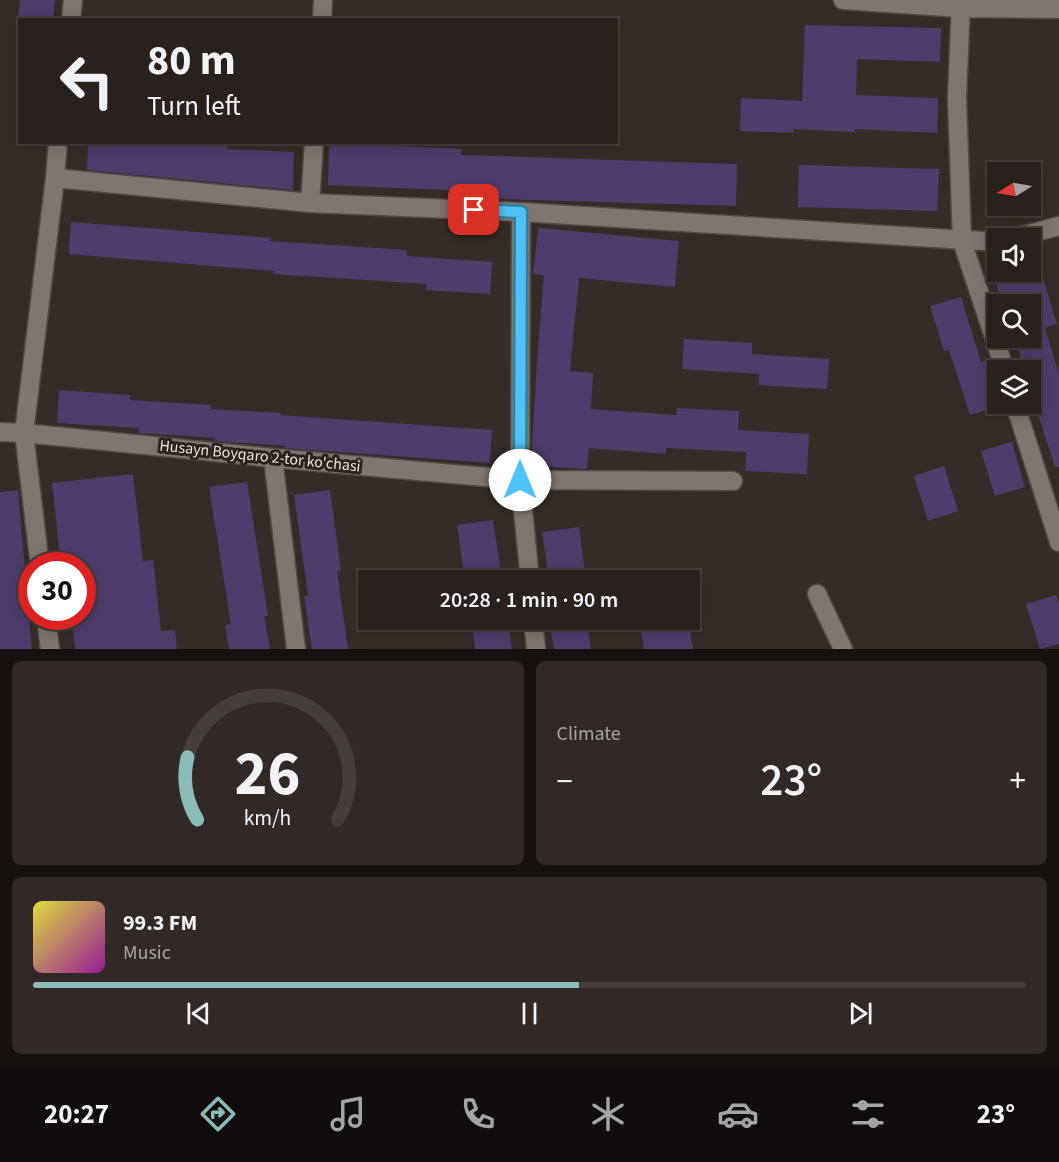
<!DOCTYPE html>
<html lang="en">
<head>
<meta charset="utf-8">
<style>
  body { margin:0; font-family:"Source Sans 3",sans-serif; background:#302926; color:#f1f3f6; height:100vh; display:flex; flex-direction:column; font-size:22px; white-space:nowrap }
  * { box-sizing:border-box; margin:0 }
  p { font-size:20px; color:#a5a3a4 }
  .icon { flex:none; width:33px; height:33px; fill:none; stroke:currentColor; stroke-width:2; stroke-linecap:round; stroke-linejoin:round }
  .map { position:relative; height:649px; overflow:hidden }
  .sheet { display:flex; flex-direction:column; gap:12px; padding:12px; background:#161210; flex:1 }
  .sheet>* { flex:none }
  .banner { position:absolute; left:18px; top:18px; width:600px; height:126px; border-radius:0px; box-shadow:0 3px 15px #0003,0 0 0 2px #443e3b; background:#28211d; color:#f1f3f6; overflow:hidden }
  .needle { width:39px; rotate:259deg }
  .fabs { position:absolute; left:987px; top:162px; display:grid; gap:12px }
  .fabs a { display:grid; place-items:center; width:54px; height:54px; border-radius:0px; background:#28211d; box-shadow:0 3px 15px #0003,0 0 0 2px #443e3b; font-size:30px }
  .speed { position:absolute; left:18px; top:552px; display:flex; gap:12px; font-size:30px; font-weight:700; text-align:center }
  .speed>* { display:grid; place-content:center; width:78px; height:78px; border-radius:50%; background:#28211d; box-shadow:0 3px 15px #0003,0 0 0 2px #443e3b; line-height:1 }
  .speed .limit { border:9px solid #d22; background:#fff; color:#111 }
  .pin { position:absolute; display:grid; place-items:center; width:51px; height:51px; color:#fff; margin:-26px; border-radius:12px; box-shadow:0 3px 9px #0006 }
  .me { position:absolute; width:66px; margin:-33px; rotate:0deg; stroke-linejoin:round; filter:drop-shadow(0 0 4px #0008) }
  .turn { display:flex; align-items:center; gap:21px; height:126px; padding:0 30px; font-size:27px }
  .turn .icon { width:78px; height:78px; stroke-width:2.5 }
  .turn b { display:block; font-size:42px; line-height:51px }
  .big { font-size:45px; font-weight:600; line-height:1.1 }
  .sheet .tile { flex:1; display:flex; flex-direction:column; justify-content:center; gap:9px; min-width:0; padding:0 21px; border-radius:9px; background:#302926 }
  .sheet .dial { align-items:center; gap:0 }
  .dial svg { height:156px; overflow:visible; fill:none; stroke:#443e3b; stroke-width:7; stroke-linecap:round; text-anchor:middle }
  .dial text { fill:#f1f3f6; stroke:none }
  .song { display:flex; align-items:center; gap:18px }
  .cover { width:72px; height:72px; border-radius:9px; background:linear-gradient(135deg,hsl(60 70% 55%),hsl(300 70% 35%)) }
  .played { height:6px; border-radius:3px; background:linear-gradient(90deg,#8bbbb9 55%,#443e3b 55%) }
  .keys { display:flex; justify-content:space-around; direction:ltr }
  .heat { display:flex; justify-content:space-between; align-items:center; font-size:33px; direction:ltr }
  .sheet .tiles { flex:1; display:grid; gap:12px; grid-template-columns:1fr 1fr }
  .tile:last-child { grid-column:span 2 }
  .trip { position:absolute; left:358px; top:570px; width:342px; height:60px; border-radius:0px; background:#28211d; box-shadow:0 3px 15px #0003,0 0 0 2px #443e3b; font-weight:600; line-height:60px; text-align:center }
  .tabs { display:flex; height:96px; justify-content:space-around; align-items:center; background:#100d0c; color:#a5a3a4 }
  .tabs .icon { width:42px; height:42px }
  .tabs .on { color:#8bbbb9 }
  .tabs b { font-size:27px; color:#f1f3f6 }
  .map>svg:first-child { display:block }
  .building { fill:#4d3d6c }
  .lines { fill:none; stroke-linecap:round; stroke-linejoin:round }
  .street-casing { stroke:#514a45; stroke-width:21 }
  .street { stroke:#807670; stroke-width:18 }
  .route-casing { stroke:#337fa1; stroke-width:15 }
  .route { stroke:#4fc3f7; stroke-width:10 }
  .labels { text-anchor:middle; dominant-baseline:central; stroke-width:6; stroke-linejoin:round; paint-order:stroke }
  .street-label { font-size:16px; fill:#e6e0dd; stroke:#2b231e }
</style>
</head>
<body>
<div class="map">
<svg width="1059" height="649" viewBox="0 0 1059 649">
  <rect width="100%" height="100%" fill="#352c27"/>
  <path class="building" d="M20 0H55L53 20H18Z
    M805 25 941 28 940 62 857 59 856 95 938 98 937 133 855 129V132L793 129V133L740 131 741 98 802 101Z
    M88 142 227 145V149L294 152 293 190 87 170Z
    M329 143 462 149 461 155 737 164 736 206 467 198V191L328 185Z
    M799 165 939 169 937 211 798 207Z
    M71 222 271 238 270 241 407 250V256L492 262 490 294 426 290 427 284 273 274 274 271 69 254Z
    M538 228 679 241 675 287 579 278 570 371 593 373 591 409 676 415 677 408 739 411 738 430 809 434 807 474 745 471 746 452 666 448V454L589 448 587 469 531 466 537 360 544 275 533 274Z
    M992 272H1041L1057 324 1045 328 1059 374V467H1055L1030 390V370H1025L1015 338H1030V304H1003Z
    M961 297 981 362 986 361 1000 406 970 415 949 350 944 351 930 306Z
    M684 339 752 343V354L829 359 827 389 759 385V374L682 369Z
    M59 390 130 395V400L211 405V409L281 413 280 415 492 430 490 463 284 448 285 446 214 441 215 438 138 433 139 428 57 423Z
    M1012 442 1025 487 995 496 981 451Z
    M944 466 958 511 928 521 914 476Z
    M133 474 143 561 153 560 161 631 175 630 177 649H75L71 616H82V566H61L52 483Z
    M247 482 268 616H264L270 649H229L225 625 231 624 209 487Z
    M18 490 32 649H0V492Z
    M330 490 341 570 337 571 348 649H312L304 596 308 595 294 495Z
    M493 520 502 580H465L457 525Z
    M579 527 586 580H549L542 532Z
    M1056 595 1059 604V644L1040 649 1026 604Z
    M471 620H508L512 649H475Z
    M549 620H587L591 649H554Z
    M639 620H688L693 649H644Z"/>
  <g class="lines">
    <defs>
      <path id="street" d="M843 0 960 8 1059 9
        M961 0 957 98 962 241 1005 370
        M71 20 73 0
        M322 20 323 0
        M55 178 58 142
        M310 203 314 142
        M521 212 520 480 530 580
        M1014 238 1059 226
        M1015 404 1059 542
        M0 432 24 433 273 458 520 480 733 481
        M273 458 296 649
        M40 566 24 433 55 178 310 203 521 212 998 242
        M817 594 843 649
        M46 616 50 649
        M533 620 536 649"/>
    </defs>
    <use href="#street" class="street-casing"/>
    <use href="#street" class="street"/>
  </g>
  <g class="lines">
    <defs>
      <path id="route" d="M474 210 521 212 520 480"/>
    </defs>
    <use href="#route" class="route-casing"/>
    <use href="#route" class="route"/>
  </g>
  <g class="labels">
    <g class="street-label">
      <text transform="translate(260 456) rotate(6)">Husayn Boyqaro 2-tor ko'chasi</text>
    </g>
  </g>
</svg>
<div class="fabs">
<a><svg class="needle" viewBox="-14 -14 28 28"><path d="M0-13l5 13h-10z" fill="#e53935"/><path d="M0 13l5-13h-10z" fill="#a5a3a4"/></svg></a>
<a><svg class="icon" aria-label="sound" viewBox="0 0 24 24"><path d="M4 9h4l5-4v14l-5-4H4zM17 9q2 3 0 6"/></svg></a>
<a><svg class="icon" aria-label="search" viewBox="0 0 24 24"><circle cx="10" cy="10" r="6"/><path d="M15 15l6 6"/></svg></a>
<a><svg class="icon" aria-label="layers" viewBox="0 0 24 24"><path d="M12 4l9 5-9 5-9-5zM3 14l9 5 9-5"/></svg></a>
</div>
<div class="speed"><div class="limit">30</div></div>
<div class="pin" style="left:474px;top:210px;background:#d93025"><svg class="icon" aria-label="arrive" viewBox="0 0 24 24"><path d="M6 21V4h12l-3 4 3 4H6"/></svg></div>
<svg class="me" style="left:520px;top:480px" viewBox="-20 -20 40 40"><circle r="19" fill="#fff"/><path d="M0-13L10 11 0 6-10 11z" fill="#4fc3f7"/></svg>
<div class="trip">20:28 · 1 min · 90 m</div>
<div class="banner">
<div class="turn"><svg class="icon" aria-label="left" viewBox="0 0 24 24"><path d="M17 20v-9H6M10 6l-5 5 5 5"/></svg><div><b>80 m</b>Turn left</div></div>
</div>
</div>
<section class="sheet">
<div class="tiles">
<div class="tile dial"><svg viewBox="0 0 100 80">
<path d="M14 69A42 42 0 1 1 86 69"/>
<path d="M14 69A42 42 0 0 1 9 37" stroke="#8bbbb9"/>
<text x="50" y="56" font-size="32" font-weight="700">26</text>
<text x="50" y="72" font-size="11">km/h</text>
</svg></div>
<div class="tile"><p>Climate</p>
<div class="heat"><a>−</a><b class="big">23°</b><a>+</a></div>
</div>
<div class="tile">
<div class="song"><i class="cover"></i><div><b>99.3 FM</b><p>Music</p></div></div>
<div class="played"></div>
<div class="keys"><svg class="icon" aria-label="previous" viewBox="0 0 24 24"><path d="M18 5L8 12l10 7zM5 5v14"/></svg><svg class="icon" aria-label="pause" viewBox="0 0 24 24"><path d="M8 5v14M16 5v14"/></svg><svg class="icon" aria-label="next" viewBox="0 0 24 24"><path d="M6 5l10 7-10 7zM19 5v14"/></svg></div>
</div>
</div>
</section>
<nav class="tabs">
<b>20:27</b>
<svg class="icon on" aria-label="directions" viewBox="0 0 24 24"><path d="M12 3l9 9-9 9-9-9zM9 14v-3h6M13 9l2 2-2 2"/></svg>
<svg class="icon" aria-label="music" viewBox="0 0 24 24"><path d="M9 18V5l10-2v13"/><circle cx="6" cy="18" r="3"/><circle cx="16" cy="16" r="3"/></svg>
<svg class="icon" aria-label="phone" viewBox="0 0 24 24"><path d="M5 4h4l2 5-3 2q2 4 5 5l2-3 5 2v4C11 20 4 13 5 4z"/></svg>
<svg class="icon" aria-label="climate" viewBox="0 0 24 24"><path d="M12 3v18M4 7l16 10M4 17L20 7"/></svg>
<svg class="icon" aria-label="car" viewBox="0 0 24 24"><path d="M5 17H2v-5l4-1 3-4h7l3 4 3 1v5h-3M9 17h6M6 11h13"/><circle cx="7" cy="17" r="2"/><circle cx="17" cy="17" r="2"/></svg>
<svg class="icon" aria-label="filters" viewBox="0 0 24 24"><path d="M4 7h16M4 17h16"/><circle cx="9" cy="7" r="2"/><circle cx="15" cy="17" r="2"/></svg>
<b>23°</b>
</nav>
</body>
</html>
